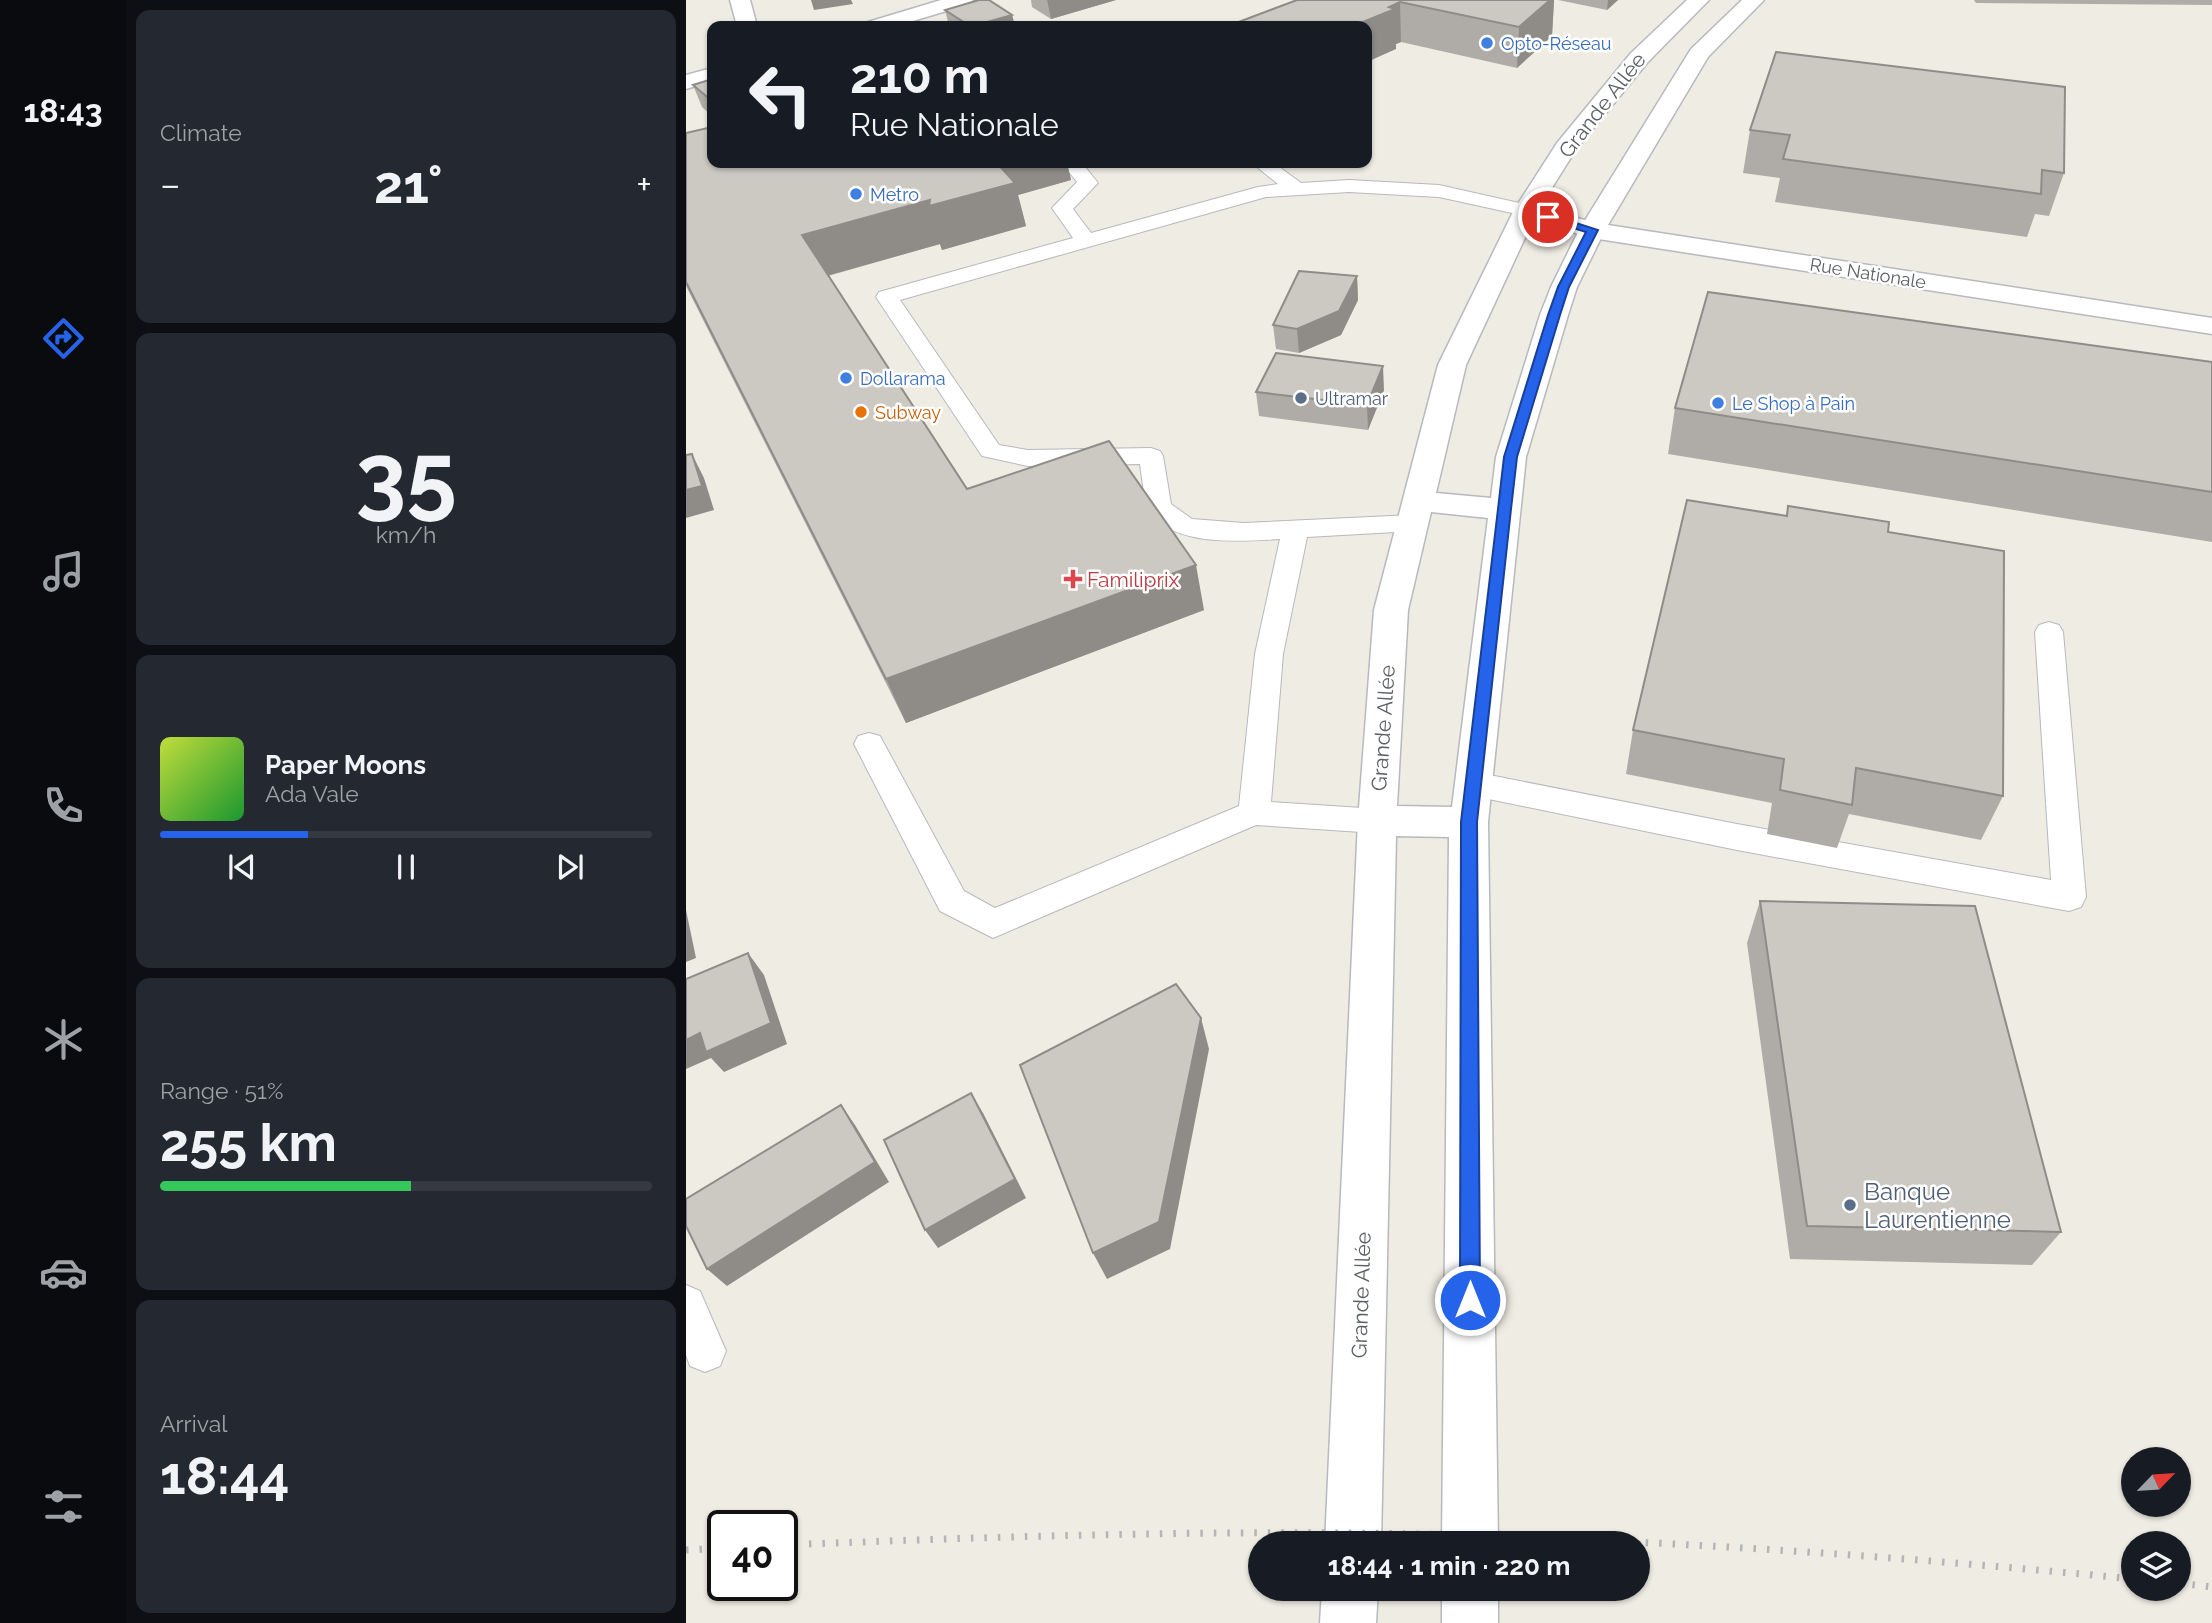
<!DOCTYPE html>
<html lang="en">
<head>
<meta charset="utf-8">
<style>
  body { margin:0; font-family:Raleway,sans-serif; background:#242831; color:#f1f3f6; height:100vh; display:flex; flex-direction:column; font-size:26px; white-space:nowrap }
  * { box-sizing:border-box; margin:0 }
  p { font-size:23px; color:#9ea1a6 }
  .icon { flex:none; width:38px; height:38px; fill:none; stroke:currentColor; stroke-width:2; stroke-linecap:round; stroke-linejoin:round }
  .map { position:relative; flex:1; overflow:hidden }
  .drawer { display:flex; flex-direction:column; gap:10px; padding:10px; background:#0d0f14; width:560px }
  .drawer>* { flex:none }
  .hud { position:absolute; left:21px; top:21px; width:665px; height:147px; border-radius:14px; box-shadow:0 2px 5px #0004; background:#171b24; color:#f1f3f6; overflow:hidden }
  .needle { width:46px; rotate:65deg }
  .fabs { position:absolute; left:1435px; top:1447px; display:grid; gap:14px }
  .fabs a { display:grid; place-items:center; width:70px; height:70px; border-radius:50%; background:#171b24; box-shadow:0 2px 5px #0004; font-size:35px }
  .speed { position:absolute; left:21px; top:1510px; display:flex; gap:14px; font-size:35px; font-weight:700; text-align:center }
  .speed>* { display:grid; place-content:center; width:91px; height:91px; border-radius:50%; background:#171b24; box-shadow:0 2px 5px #0004; line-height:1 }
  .speed .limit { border:4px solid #111; border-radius:10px; background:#fff; color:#111 }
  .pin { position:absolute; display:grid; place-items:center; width:60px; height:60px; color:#fff; margin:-30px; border:4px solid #fff; border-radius:50%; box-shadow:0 2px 7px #0007 }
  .me { position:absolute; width:77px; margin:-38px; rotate:0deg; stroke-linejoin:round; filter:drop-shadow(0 0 5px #0008) }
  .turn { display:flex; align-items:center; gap:24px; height:147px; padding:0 28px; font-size:32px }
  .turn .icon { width:91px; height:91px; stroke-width:2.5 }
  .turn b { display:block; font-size:49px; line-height:60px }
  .big { font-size:52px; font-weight:700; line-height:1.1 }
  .drawer .tile { flex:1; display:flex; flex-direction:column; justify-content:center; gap:10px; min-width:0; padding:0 24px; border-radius:14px; background:#242831 }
  .drawer .dial { align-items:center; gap:0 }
  .dial b { font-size:91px; line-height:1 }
  .song { display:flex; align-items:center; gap:21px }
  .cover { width:84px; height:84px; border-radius:10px; background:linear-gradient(135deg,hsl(70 70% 55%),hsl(130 70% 35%)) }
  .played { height:7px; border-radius:4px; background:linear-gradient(90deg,#2563eb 30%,#363941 30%) }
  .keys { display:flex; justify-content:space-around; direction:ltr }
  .heat { display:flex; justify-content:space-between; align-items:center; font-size:38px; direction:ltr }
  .charge { height:10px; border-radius:5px; background:linear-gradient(90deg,#34c759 51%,#363941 0) }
  .trip { position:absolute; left:562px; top:1531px; width:402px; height:70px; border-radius:35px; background:#171b24; box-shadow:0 2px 5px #0004; font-weight:700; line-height:70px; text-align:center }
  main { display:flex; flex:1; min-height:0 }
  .tabs { display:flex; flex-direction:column; width:126px; justify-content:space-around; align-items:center; background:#090b0e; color:#9ea1a6 }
  .tabs .icon { width:49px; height:49px }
  .tabs .active { color:#2563eb }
  .tabs b { font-size:32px; color:#f1f3f6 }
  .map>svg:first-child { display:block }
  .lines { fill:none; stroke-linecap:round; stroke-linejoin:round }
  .service-casing { stroke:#b6b9be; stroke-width:2 }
  .minor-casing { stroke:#b6b9be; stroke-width:3 }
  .tertiary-casing { stroke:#b6b9be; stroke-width:3 }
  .service { fill:#fff; fill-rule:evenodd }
  .minor { fill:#fff; fill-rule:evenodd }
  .tertiary { fill:#fff; fill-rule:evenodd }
  .rail { stroke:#b4b5b6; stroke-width:7; stroke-dasharray:2.5 11; stroke-linecap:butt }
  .wall { fill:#afaca7 }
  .shaded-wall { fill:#8f8c88 }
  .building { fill:#ccc8c2; stroke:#8f8c88; stroke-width:2 }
  .route { fill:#2563eb; stroke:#184099; stroke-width:2 }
  .shop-dot { fill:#3f7fe0; stroke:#fff; stroke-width:2.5 }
  .service-dot { fill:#5c6f8a; stroke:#fff; stroke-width:2.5 }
  .food-dot { fill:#e8710a; stroke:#fff; stroke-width:2.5 }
  .health-dot { fill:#e0444e; stroke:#fff; stroke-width:2.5 }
  .labels { text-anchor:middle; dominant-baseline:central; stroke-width:5; stroke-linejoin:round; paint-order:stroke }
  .far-shop-label { font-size:18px; fill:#366cbe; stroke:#fff; text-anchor:start }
  .far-street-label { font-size:18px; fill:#5b6065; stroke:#fff }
  .far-service-label { font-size:18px; fill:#4e5e75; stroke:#fff; text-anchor:start }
  .far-food-label { font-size:18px; fill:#c56008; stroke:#fff; text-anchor:start }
  .street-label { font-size:21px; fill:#5b6065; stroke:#fff }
  .health-label { font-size:21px; fill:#be3a42; stroke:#fff; text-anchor:start }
  .near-service-label { font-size:24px; fill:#4e5e75; stroke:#fff; text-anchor:start }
</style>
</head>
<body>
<main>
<nav class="tabs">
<b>18:43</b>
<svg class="icon active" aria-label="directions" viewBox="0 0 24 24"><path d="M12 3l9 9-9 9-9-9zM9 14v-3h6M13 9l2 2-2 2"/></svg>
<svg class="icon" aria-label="music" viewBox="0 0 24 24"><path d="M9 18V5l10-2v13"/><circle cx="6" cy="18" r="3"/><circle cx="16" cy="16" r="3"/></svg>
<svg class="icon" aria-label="phone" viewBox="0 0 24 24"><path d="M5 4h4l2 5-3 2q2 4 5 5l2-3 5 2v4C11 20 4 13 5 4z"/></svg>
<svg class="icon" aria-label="climate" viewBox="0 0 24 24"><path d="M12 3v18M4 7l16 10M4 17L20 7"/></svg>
<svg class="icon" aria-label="car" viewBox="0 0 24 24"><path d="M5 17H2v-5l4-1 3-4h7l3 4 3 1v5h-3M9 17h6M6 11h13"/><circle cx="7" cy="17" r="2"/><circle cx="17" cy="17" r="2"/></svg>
<svg class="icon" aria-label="filters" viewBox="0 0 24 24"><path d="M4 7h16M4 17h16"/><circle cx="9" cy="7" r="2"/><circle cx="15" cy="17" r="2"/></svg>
</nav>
<section class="drawer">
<div class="tile"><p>Climate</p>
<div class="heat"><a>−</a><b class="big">21°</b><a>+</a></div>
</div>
<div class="tile dial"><b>35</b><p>km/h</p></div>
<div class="tile">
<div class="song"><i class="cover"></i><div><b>Paper Moons</b><p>Ada Vale</p></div></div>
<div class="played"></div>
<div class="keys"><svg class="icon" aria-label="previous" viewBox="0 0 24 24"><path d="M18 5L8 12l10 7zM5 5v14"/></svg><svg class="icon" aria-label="pause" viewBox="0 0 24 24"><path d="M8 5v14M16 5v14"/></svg><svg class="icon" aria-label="next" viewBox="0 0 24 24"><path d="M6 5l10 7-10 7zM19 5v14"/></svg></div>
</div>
<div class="tile"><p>Range · 51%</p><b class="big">255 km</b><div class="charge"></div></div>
<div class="tile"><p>Arrival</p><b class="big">18:44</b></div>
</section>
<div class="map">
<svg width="1526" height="1623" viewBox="0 0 1526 1623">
  <rect width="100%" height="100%" fill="#efece3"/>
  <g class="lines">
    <defs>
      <path id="service" d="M376 163H396L412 183 387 209 405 233 572 187 592 184 566 163H588L615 183 663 180 753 185 847 206 850 210 847 214 840 216 753 197 663 192 580 197 214 300 313 445 342 450 465 448 474 451 477 456 485 504 506 519 558 523 727 515 736 517 740 523 736 529 727 531 621 537 597 654 585 802 691 809 702 812 707 821 702 830 691 833 570 825 307 938 254 911 168 744 172 736 183 733 194 736 278 891 309 908 553 806 569 654 594 539C553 541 486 548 460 508L454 464 342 466 296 456 190 297 193 292 387 238 366 208 391 182Z
        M1363 622 1373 625 1377 632 1400 897 1395 907 1383 911 1051 850 788 796 777 792 773 784 777 776 788 772 1051 824 1365 880 1349 632 1353 625Z
        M0 1285 14 1291 40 1351 34 1366 19 1372 4 1366 0 1355Z"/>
      <path id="minor" d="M44 0H64L71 26H51Z
        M255 0H287L284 4 210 26H179L182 22Z
        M26 68V81L0 89V75Z
        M840 203 909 223 1526 318V334L906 238 831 215 828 210 831 205Z"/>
      <path id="tertiary" d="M1001 0H1023L961 63 889 151 852 210 780 365 750 493 805 498 810 457 854 315 865 287 893 230 1005 49 1056 0H1078L1022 57 919 230 891 287 882 315 840 457 802 822 812 1544H756L763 837 710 836 695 1544H639L672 821 688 610 752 365 828 210 871 143 945 53ZM745 512 802 518 766 807 711 806 722 610Z
        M636 1589H692L690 1623H634Z
        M756 1589H812V1623H756Z"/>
    </defs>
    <use href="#service" class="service-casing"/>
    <use href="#minor" class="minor-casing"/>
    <use href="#tertiary" class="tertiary-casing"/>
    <use href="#service" class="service"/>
    <use href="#minor" class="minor"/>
    <use href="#tertiary" class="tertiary"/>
    <path class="rail" d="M96 1545C322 1536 549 1529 776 1535 1000 1542 1223 1557 1447 1579
      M0 1550 37 1548
      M1493 1583 1526 1587"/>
  </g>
  <path class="wall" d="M345 0H430L365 19 346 7Z
    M611 0H868L866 36 831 68 715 42 710 44V49Z
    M872 0H932L921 10Z
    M1288 0H1526V5L1290 3Z
    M259 10 326 15 329 26H263Z
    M26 79V116L16 107 7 85Z
    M1064 130 1378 173 1363 216 1349 214 1341 237 1089 202 1094 178 1057 173Z
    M0 133 26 163H381L385 180 332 195 340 226 256 250 254 244 142 276 281 489 518 610 220 723 0 286Z
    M671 276 672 300 655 335 613 353 590 349 587 325Z
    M1526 362V542L982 454 989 408Z
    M698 390 682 430 573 416 570 392Z
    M1102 506 1202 532 1317 796 1295 840 1163 814 1151 848 1081 834 1086 803 940 774 947 730 1100 516Z
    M1074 901 1375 1232 1346 1265 1104 1259 1061 943Z"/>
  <path class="shaded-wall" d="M125 0H165L167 4 128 10Z
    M361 0H430L365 19Z
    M864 0H868L866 36 831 68 833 27Z
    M922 0H932L921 10Z
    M714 2 715 42 710 44V49L681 62V26H667L703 7Z
    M326 15 329 26H287Z
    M307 163H381L385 180 332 195 340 226 256 250 254 244 133 278 116 235Z
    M671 276 672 300 655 335 613 353 611 329Z
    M697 366 698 390 682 430 681 405Z
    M6 454 18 478 28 510 0 518V490Z
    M510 565 518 610 220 723 200 679Z
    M0 910 10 958 0 962Z
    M62 953 78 975 101 1044 38 1072 25 1058 0 1069V1040Z
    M515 1018 523 1049 484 1249 421 1279 407 1253Z
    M285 1093 297 1113 340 1198 252 1248 239 1230Z
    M155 1105 169 1125 203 1182 41 1286 21 1269Z"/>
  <path class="building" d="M293 0H303L326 15 287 26H284L259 10Z
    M611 0H864L833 27 714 2 703 7 709 9 667 26H542Z
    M1090 52 1379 87 1378 173 1356 170 1355 194 1097 159 1104 135 1064 130Z
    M26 79V101L7 85Z
    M26 127V163H311L329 183 243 206 244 200 116 235 281 489 423 441 510 565 200 679 0 282V133Z
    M613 271 671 276 653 311 611 329 587 325Z
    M1022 292 1526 362V492L989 408Z
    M590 353 697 366 681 405 570 392Z
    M6 454 16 486 0 490V455Z
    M1001 500 1101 516 1102 506 1203 522 1202 532 1318 551 1317 796 1170 768 1166 805 1094 790 1098 759 947 730Z
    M1074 901 1289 906 1375 1232 1121 1226Z
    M62 953 85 1023 20 1052 14 1033 0 1040V979Z
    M490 984 515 1018 473 1222 407 1253 334 1065Z
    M285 1093 329 1179 239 1230 198 1140Z
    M155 1105 189 1162 21 1269 0 1226V1199Z"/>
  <path class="route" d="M862 214 912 230 883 287 874 315 831 457 825 509 791 822 794 1300 791 1307 784 1310 777 1307 774 1300 775 822 812 509 818 457 862 315 872 287 900 232 859 219V215Z"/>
  <g class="shop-dot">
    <circle cx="801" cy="43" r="7"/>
    <circle cx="170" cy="194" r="7"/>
    <circle cx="160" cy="378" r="7"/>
    <circle cx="1032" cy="403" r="7"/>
  </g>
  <g class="service-dot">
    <circle cx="615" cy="398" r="7"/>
    <circle cx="1164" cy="1205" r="7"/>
  </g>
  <circle class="food-dot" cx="175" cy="412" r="7"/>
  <path class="health-dot" d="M383.5 568.5h7v7h7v7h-7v7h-7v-7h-7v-7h7z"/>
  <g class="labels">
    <g class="far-shop-label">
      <text x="815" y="43">Opto-Réseau</text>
      <text x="184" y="194">Metro</text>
      <text x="174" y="378">Dollarama</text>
      <text x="1046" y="403">Le Shop à Pain</text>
    </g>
    <g class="far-street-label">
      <text transform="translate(1182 273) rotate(9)">Rue Nationale</text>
    </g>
    <g class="far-service-label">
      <text x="629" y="398">Ultramar</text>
    </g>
    <g class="far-food-label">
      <text x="189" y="412">Subway</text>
    </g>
    <g class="street-label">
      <text transform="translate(916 105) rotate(-52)">Grande Allée</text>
      <text transform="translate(697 728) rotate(-86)">Grande Allée</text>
      <text transform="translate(675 1295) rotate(-88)">Grande Allée</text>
    </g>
    <g class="health-label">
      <text x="401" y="579">Familiprix</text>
    </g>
    <g class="near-service-label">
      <text x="1178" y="1191">Banque<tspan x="1178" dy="28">Laurentienne</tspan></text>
    </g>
  </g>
</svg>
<div class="fabs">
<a><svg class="needle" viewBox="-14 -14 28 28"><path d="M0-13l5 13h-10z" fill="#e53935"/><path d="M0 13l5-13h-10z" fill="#9ea1a6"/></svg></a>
<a><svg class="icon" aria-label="layers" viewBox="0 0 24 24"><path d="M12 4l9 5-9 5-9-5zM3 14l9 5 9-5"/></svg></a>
</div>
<div class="speed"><div class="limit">40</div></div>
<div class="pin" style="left:862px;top:217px;background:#d93025"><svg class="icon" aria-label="arrive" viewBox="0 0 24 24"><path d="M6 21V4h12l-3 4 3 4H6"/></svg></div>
<svg class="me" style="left:784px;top:1300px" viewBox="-20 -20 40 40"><circle r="17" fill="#2563eb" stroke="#fff" stroke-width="3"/><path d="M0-11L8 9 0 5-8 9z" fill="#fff"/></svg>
<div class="trip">18:44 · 1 min · 220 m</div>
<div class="hud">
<div class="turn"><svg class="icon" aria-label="left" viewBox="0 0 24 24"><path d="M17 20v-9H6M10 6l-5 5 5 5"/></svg><div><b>210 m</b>Rue Nationale</div></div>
</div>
</div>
</main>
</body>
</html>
